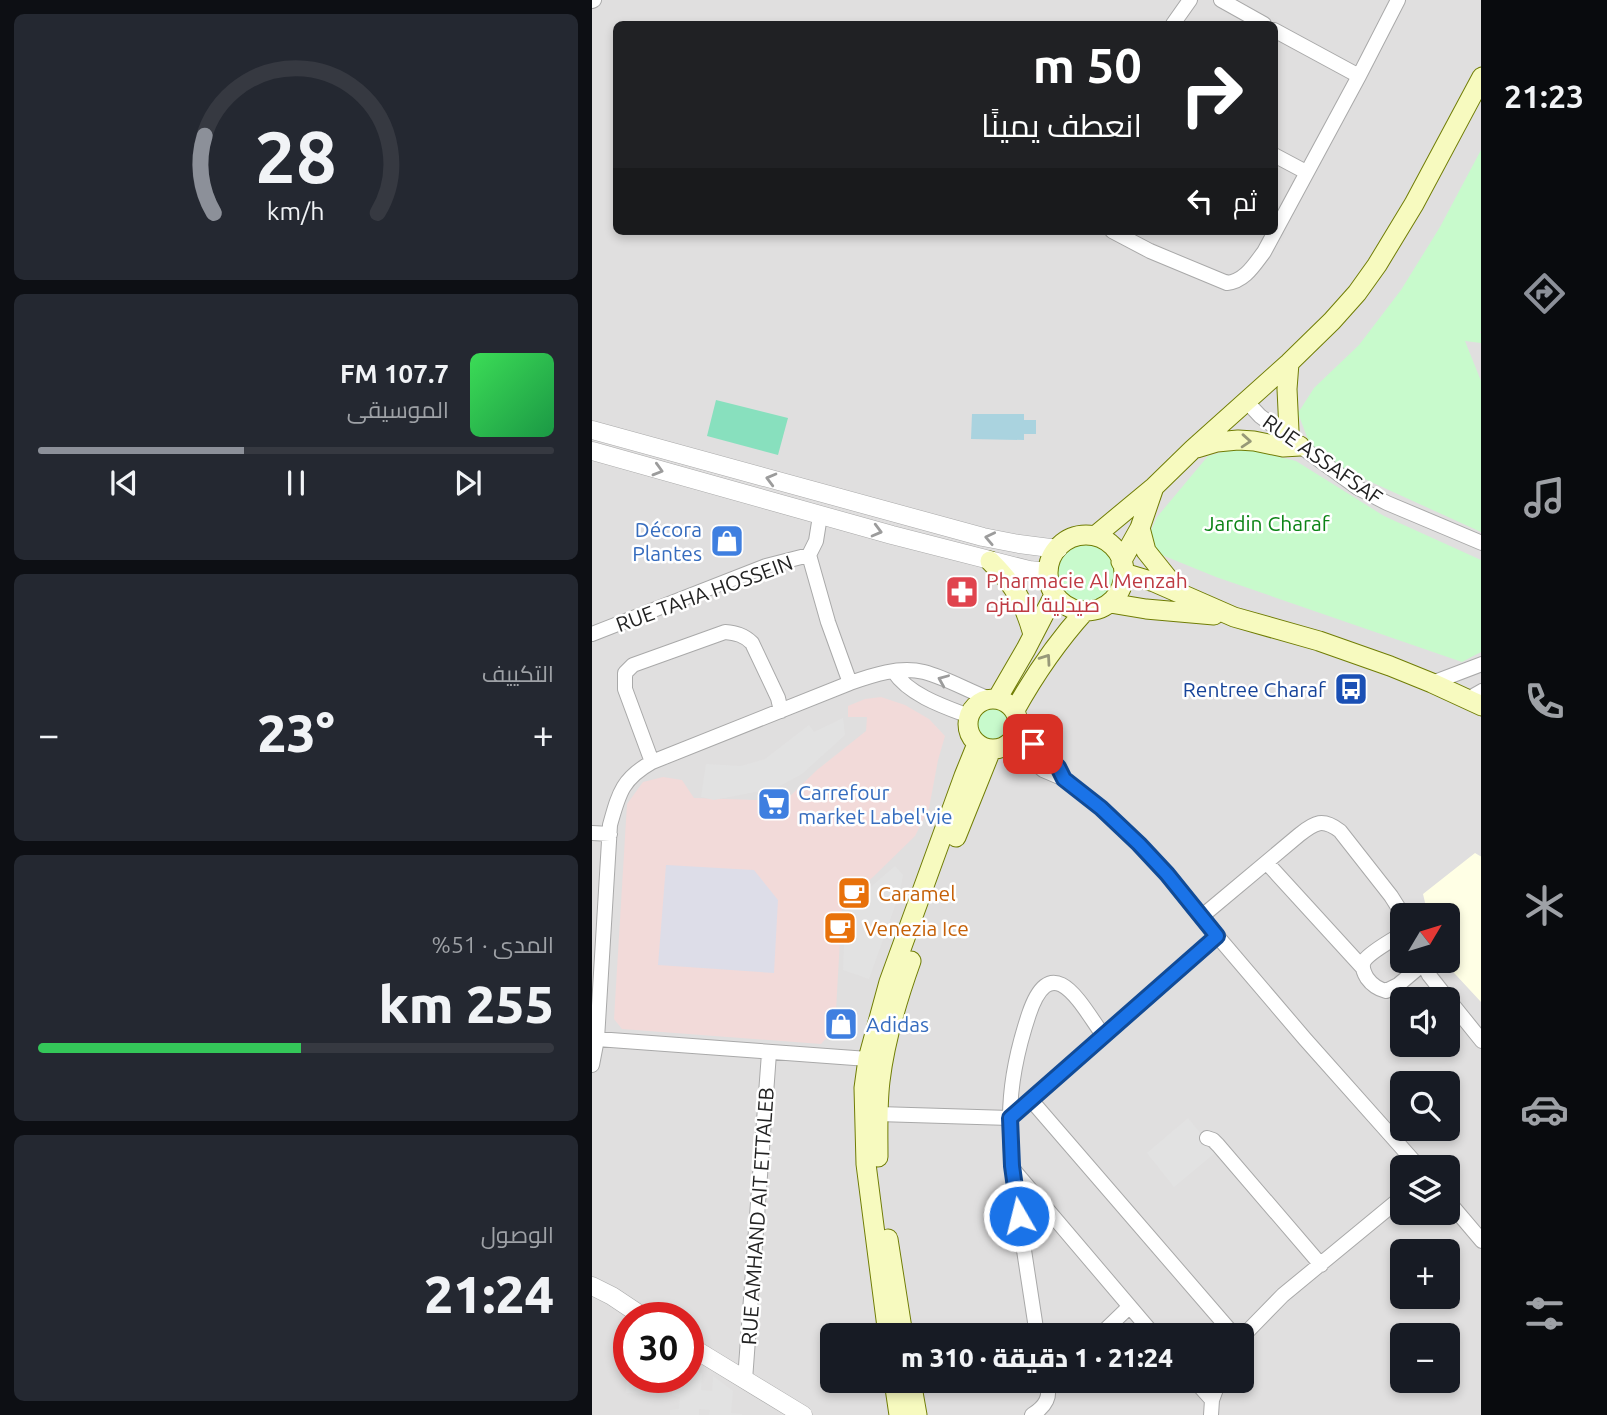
<!DOCTYPE html>
<html lang="ar">
<head>
<meta charset="utf-8">
<style>
  body { margin:0; font-family:Ubuntu,Cairo,sans-serif; background:#242831; color:#f1f3f6; direction:rtl; height:100vh; display:flex; flex-direction:column; font-size:26px; white-space:nowrap }
  * { box-sizing:border-box; margin:0 }
  p { font-size:23px; color:#9ea1a6 }
  .icon { flex:none; width:38px; height:38px; fill:none; stroke:currentColor; stroke-width:2; stroke-linecap:round; stroke-linejoin:round }
  .map { position:relative; flex:1; overflow:hidden; direction:ltr }
  .panel { display:flex; flex-direction:column; gap:14px; padding:14px; background:#0d0f14; width:592px }
  .panel>* { flex:none }
  .hud { position:absolute; left:21px; top:21px; width:665px; height:214px; border-radius:10px; box-shadow:0 4px 10px #0003; direction:rtl; background:#202124; color:#fff; overflow:hidden }
  .needle { width:46px; rotate:52deg }
  .fabs { position:absolute; left:798px; top:903px; display:grid; gap:14px }
  .fabs a { display:grid; place-items:center; width:70px; height:70px; border-radius:10px; background:#171b24; box-shadow:0 4px 10px #0003; font-size:35px }
  .speed { position:absolute; left:21px; top:1302px; display:flex; gap:14px; font-size:35px; font-weight:700; text-align:center }
  .speed>* { display:grid; place-content:center; width:91px; height:91px; border-radius:50%; background:#171b24; box-shadow:0 4px 10px #0003; line-height:1 }
  .speed .limit { border:10px solid #d22; background:#fff; color:#111 }
  .pin { position:absolute; display:grid; place-items:center; width:60px; height:60px; color:#fff; margin:-30px; border-radius:14px; box-shadow:0 4px 10px #0006 }
  .me { position:absolute; width:77px; margin:-38px; rotate:352deg; stroke-linejoin:round; filter:drop-shadow(0 0 5px #0008) }
  .turn { display:flex; align-items:center; gap:24px; height:147px; padding:0 21px; font-size:32px }
  .turn .icon { width:91px; height:91px; stroke-width:2.5 }
  .turn b { display:block; font-size:49px; line-height:60px }
  .then { display:flex; align-items:center; height:66px; padding:0 21px; background:#0003; gap:14px; font-size:26px }
  .big { font-size:52px; font-weight:800; line-height:1.1 }
  .panel .card { flex:1; display:flex; flex-direction:column; justify-content:center; gap:10px; min-width:0; padding:0 24px; border-radius:10px; background:#242831 }
  .panel .dial { align-items:center; gap:0 }
  .dial svg { height:182px; overflow:visible; fill:none; stroke:#363941; stroke-width:7; stroke-linecap:round; text-anchor:middle }
  .dial text { fill:#f1f3f6; stroke:none }
  .song { display:flex; align-items:center; gap:21px }
  .cover { width:84px; height:84px; border-radius:10px; background:linear-gradient(135deg,hsl(130 70% 55%),hsl(140 70% 35%)) }
  .played { height:7px; border-radius:4px; background:linear-gradient(90deg,#8c9099 40%,#363941 40%) }
  .keys { display:flex; justify-content:space-around; direction:ltr }
  .heat { display:flex; justify-content:space-between; align-items:center; font-size:38px; direction:ltr }
  .charge { height:10px; border-radius:5px; background:linear-gradient(90deg,#34c759 51%,#363941 0) }
  .trip { position:absolute; left:228px; top:1323px; width:434px; height:70px; border-radius:10px; background:#171b24; box-shadow:0 4px 10px #0003; font-weight:800; line-height:70px; text-align:center; direction:rtl }
  main { display:flex; flex:1; min-height:0 }
  .tab-bar { display:flex; flex-direction:column; width:126px; justify-content:space-around; align-items:center; background:#090b0e; color:#9ea1a6 }
  .tab-bar .icon { width:49px; height:49px }
  .tab-bar .on { color:#8c9099 }
  .tab-bar b { font-size:32px; color:#f1f3f6 }
  .map>svg:first-child { display:block }
  .residential { fill:#e0dfdf; fill-rule:evenodd }
  .commercial { fill:#f2dad9 }
  .education { fill:#ffffe5 }
  .park { fill:#c8facc }
  .pitch { fill:#88e0be }
  .parking { fill:#e2e2e2 }
  .plaza { fill:#dddde8 }
  .water { fill:#aad3df }
  .lines { fill:none; stroke-linecap:round; stroke-linejoin:round }
  .minor-casing { stroke:#a9a9a9; stroke-width:16 }
  .tertiary-casing { stroke:#a9a9a9; stroke-width:19 }
  .secondary-casing { stroke:#707d05; stroke-width:21 }
  .minor { stroke:#fff; stroke-width:14 }
  .tertiary { stroke:#fff; stroke-width:18 }
  .secondary { stroke:#f7fabf; stroke-width:19 }
  .oneway { stroke:#979978 }
  .oneway2 { stroke:#9c9c9c }
  .route-casing { stroke:#114b97; stroke-width:18 }
  .route { stroke:#1a73e8; stroke-width:12 }
  .labels { text-anchor:middle; dominant-baseline:central; stroke-width:5; stroke-linejoin:round; paint-order:stroke }
  .street-label { font-size:21px; fill:#222; stroke:#fff }
  .park-label { font-size:21px; fill:#0c8416; stroke:#fff }
  .shop-label { font-size:21px; fill:#366cbe; stroke:#fff; text-anchor:start }
  .health-label { font-size:21px; fill:#be3a42; stroke:#fff; text-anchor:start }
  .transit-label { font-size:21px; fill:#164399; stroke:#fff; text-anchor:end }
  .food-label { font-size:21px; fill:#c56008; stroke:#fff; text-anchor:start }
</style>
</head>
<body>
<main>
<nav class="tab-bar">
<b>21:23</b>
<svg class="icon on" aria-label="directions" viewBox="0 0 24 24"><path d="M12 3l9 9-9 9-9-9zM9 14v-3h6M13 9l2 2-2 2"/></svg>
<svg class="icon" aria-label="music" viewBox="0 0 24 24"><path d="M9 18V5l10-2v13"/><circle cx="6" cy="18" r="3"/><circle cx="16" cy="16" r="3"/></svg>
<svg class="icon" aria-label="phone" viewBox="0 0 24 24"><path d="M5 4h4l2 5-3 2q2 4 5 5l2-3 5 2v4C11 20 4 13 5 4z"/></svg>
<svg class="icon" aria-label="climate" viewBox="0 0 24 24"><path d="M12 3v18M4 7l16 10M4 17L20 7"/></svg>
<svg class="icon" aria-label="car" viewBox="0 0 24 24"><path d="M5 17H2v-5l4-1 3-4h7l3 4 3 1v5h-3M9 17h6M6 11h13"/><circle cx="7" cy="17" r="2"/><circle cx="17" cy="17" r="2"/></svg>
<svg class="icon" aria-label="filters" viewBox="0 0 24 24"><path d="M4 7h16M4 17h16"/><circle cx="9" cy="7" r="2"/><circle cx="15" cy="17" r="2"/></svg>
</nav>
<div class="map">
<svg width="890" height="1415" viewBox="0 0 890 1415">
  <rect width="100%" height="100%" fill="#f2efe9"/>
  <path class="residential" d="M0 0H889V1415H0ZM24 24H682V231H24ZM810 915H856V961H810ZM810 999H856V1045H810ZM810 1083H856V1129H810ZM810 1167H856V1213H810ZM810 1251H856V1297H810ZM37 1318H96V1377H37ZM240 1335H649V1381H240ZM810 1335H856V1381H810Z"/>
  <path class="commercial" d="M289 697 313 705 337 719 353 736 346 760 337 808 323 836 281 877 250 904 243 1028 229 1044 30 1029 22 1019 35 804 51 782 71 777 90 780 102 798 193 801 225 770 274 731 275 717H256V706L273 699Z"/>
  <path class="education" d="M883 853 890 857 889 1002 851 961H856V915H836L831 894Z"/>
  <path class="park" d="M889 150 890 330 888 332 889 334V343L873 341 889 381V532L755 471 718 445 706 413 722 388 767 345 809 290 848 227Z
    M638 450H660L704 461 792 516 889 560V652L870 662 624 577 565 553 558 533 565 517 616 456Z
    M464 574a30 30 0 1 1 60 0a30 30 0 1 1-60 0Z
    M382 727a20 20 0 1 1 40 0a20 20 0 1 1-40 0Z"/>
  <path class="pitch" d="M124 400 196 418 186 455 115 436Z"/>
  <path class="parking" d="M251 718 253 735 210 774 184 788 122 800 109 797 114 764 149 766 173 759 217 725 222 732Z
    M303 866 311 875 308 892 277 979 251 970 253 920 266 898Z
    M596 1118 624 1152 582 1187 555 1153Z
    M37 1343V1377H66L64 1395 34 1393Z
    M96 1364 101 1366V1371L110 1373 109 1390 120 1391 121 1376 141 1391 139 1413 150 1414V1415H117L118 1410 107 1409V1415H78V1410L87 1409 88 1397 80 1395 81 1377H96Z"/>
  <path class="plaza" d="M74 865 162 870 186 900 182 973 66 965Z"/>
  <path class="water" d="M380 414H432V420H444V434H432V440L379 439Z"/>
  <g class="lines">
    <defs>
      <path id="minor" d="M629 0 672 24
        M0 1 2 0
        M581 24 598 0
        M682 30 767 76
        M682 155 714 172
        M520 231 558 251 635 283C653 281 662 265 672 252L767 76 806 0
        M654 401 668 416 683 427 697 431 708 446 766 488 795 503 890 543
        M217 555 224 541 228 516
        M0 634 174 566 217 555 236 622 258 683
        M302 672C317 695 353 707 377 716
        M840 683 890 664
        M874 700 890 691
        M427 726C440 745 460 759 472 779
        M419 743 451 770 472 779 509 808 547 844 575 874 609 917 713 1039 827 1167
        M60 762 33 689V673L41 665 133 632C144 633 152 635 160 643L186 698 189 711
        M0 833 18 834
        M675 863 771 968
        M609 917 707 835C723 822 731 818 748 831L799 896 811 915
        M810 934C800 940 778 952 772 961 769 967 772 973 775 978 780 985 786 989 794 991L806 985 831 964
        M830 961 837 975 856 999
        M856 999 890 1041
        M5 1039 276 1059
        M0 1065 5 1039 18 825C27 793 30 779 60 762L258 683C281 675 307 666 332 672 355 678 376 691 398 699
        M439 1100 642 1335
        M286 1114 418 1118 626 936
        M615 1138 621 1140 626 1145 729 1265
        M420 1168 562 1335
        M856 1201 890 1241
        M445 1335C439 1298 434 1261 428 1224 423 1189 417 1154 418 1118 418 1083 426 1047 437 1014 460 946 490 1006 511 1035
        M508 1335 537 1307
        M649 1338 691 1295 810 1197
        M153 1380 177 1053
        M603 1381 620 1400
        M440 1415C454 1406 459 1397 455 1381
        M619 1415 620 1400 627 1381"/>
      <path id="tertiary" d="M0 430 391 537 427 544 466 549
        M0 451 300 535 437 570 456 572
        M0 1286 20 1296 53 1318
        M96 1345 211 1415"/>
      <path id="secondary" d="M697 363 695 389 697 431
        M605 448 625 442 646 440 662 441 691 447 708 446
        M548 528 554 551 586 591
        M456 573a38 38 0 1 1 76 0a38 38 0 1 1-76 0Z
        M503 536 562 487 601 449 697 363 740 321 765 293 785 265 822 204 890 77
        M398 561C423 586 431 600 441 634
        M529 562 548 528 562 487
        M532 573 562 582 642 617 727 641 798 666 840 683 890 706
        M518 603 554 609 622 615
        M376 724a25 25 0 1 1 50 0a25 25 0 1 1-50 0Z
        M405 699 434 649 462 595
        M423 710C443 674 465 642 493 611
        M364 837 399 750
        M286 1157C286 1132 285 1106 288 1081 293 1039 305 1000 319 961
        M296 1239 311 1335
        M296 1335 274 1164 272 1088 276 1059 297 982 372 776 385 744
        M302 1381 307 1415
        M319 1381 325 1415"/>
    </defs>
    <use href="#minor" class="minor-casing"/>
    <use href="#tertiary" class="tertiary-casing"/>
    <use href="#secondary" class="secondary-casing"/>
    <use href="#minor" class="minor"/>
    <use href="#tertiary" class="tertiary"/>
    <use href="#secondary" class="secondary"/>
  </g>
  <defs><path id="oneway-chevron" d="M-2-3.5L2.5 0L-2 3.5" fill="none" stroke-width="1.6" stroke-linecap="round" stroke-linejoin="round" transform="scale(1.75)"/></defs>
  <g class="oneway">
    <use href="#oneway-chevron" transform="translate(654 441) rotate(4)"/>
    <use href="#oneway-chevron" transform="translate(454 659) rotate(-55)"/>
  </g>
  <g class="oneway2">
    <use href="#oneway-chevron" transform="translate(66 470) rotate(16)"/>
    <use href="#oneway-chevron" transform="translate(179 479) rotate(-165)"/>
    <use href="#oneway-chevron" transform="translate(285 531) rotate(15)"/>
    <use href="#oneway-chevron" transform="translate(398 538) rotate(-168)"/>
    <use href="#oneway-chevron" transform="translate(351 680) rotate(-157)"/>
  </g>
  <g class="lines">
    <defs>
      <path id="route" d="M427 1216 420 1166 418 1118 625 936 575 874 547 844 509 808 472 779 466 767 441 744"/>
    </defs>
    <use href="#route" class="route-casing"/>
    <use href="#route" class="route"/>
  </g>
  <defs>
    <symbol id="shop-square" viewBox="-11 -11 22 22"><rect x="-9" y="-9" width="18" height="18" rx="4" fill="#3f7fe0" stroke="#fff"/><path d="M-5-2.5h2.3a2.7 3.5 0 0 1 5.4 0H5L5.5 6h-11ZM-1.5-2.5h3a1.5 2.3 0 0 0-3 0Z" fill="#fff"/></symbol>
    <symbol id="pharmacy-square" viewBox="-11 -11 22 22"><rect x="-9" y="-9" width="18" height="18" rx="4" fill="#e0444e" stroke="#fff"/><path d="M-2-6h4v4h4v4h-4v4h-4v-4h-4v-4h4Z" fill="#fff"/></symbol>
    <symbol id="bus-square" viewBox="-11 -11 22 22"><rect x="-9" y="-9" width="18" height="18" rx="4" fill="#1a4fb4" stroke="#fff"/><path d="M-5-6H5V4H4V6H2V4H-2V6H-4V4H-5ZM-3.5-4V0h7V-4ZM-3.5 1.2v1.5H-2V1.2ZM2 1.2v1.5H3.5V1.2Z" fill="#fff"/></symbol>
    <symbol id="supermarket-square" viewBox="-11 -11 22 22"><rect x="-9" y="-9" width="18" height="18" rx="4" fill="#3f7fe0" stroke="#fff"/><path d="M-6-5.5h2.5l.6 2H6L4.5 2H-2.5L-4.4-4H-6ZM-1.5 3.2a1.3 1.3 0 1 0 .1 0ZM3 3.2a1.3 1.3 0 1 0 .1 0Z" fill="#fff"/></symbol>
    <symbol id="cafe-square" viewBox="-11 -11 22 22"><rect x="-9" y="-9" width="18" height="18" rx="4" fill="#e8710a" stroke="#fff"/><path d="M-5.5-4.5H6V0H3Q3 3.5 0 3.5H-2.5Q-5.5 3.5-5.5 0ZM3-3.2v2h1.7v-2ZM-6 4.5H4V6H-6Z" fill="#fff"/></symbol>
  </defs>
  <g fill-rule="evenodd">
    <use href="#shop-square" x="116" y="522" width="38" height="38"/>
    <use href="#pharmacy-square" x="351" y="573" width="38" height="38"/>
    <use href="#bus-square" x="740" y="670" width="38" height="38"/>
    <use href="#supermarket-square" x="163" y="785" width="38" height="38"/>
    <use href="#cafe-square" x="243" y="874" width="38" height="38"/>
    <use href="#cafe-square" x="229" y="909" width="38" height="38"/>
    <use href="#shop-square" x="230" y="1005" width="38" height="38"/>
  </g>
  <g class="labels">
    <g class="street-label">
      <text transform="translate(731 459) rotate(35)">RUE ASSAFSAF</text>
      <text transform="translate(112 593) rotate(-20)">RUE TAHA HOSSEIN</text>
      <text transform="translate(165 1216) rotate(-86)">RUE AMHAND AIT ETTALEB</text>
    </g>
    <g class="park-label">
      <text x="675" y="523">Jardin Charaf</text>
    </g>
    <g class="shop-label">
      <text x="110" y="529" text-anchor="end">Décora<tspan x="110" dy="24">Plantes</tspan></text>
      <text x="206" y="792">Carrefour<tspan x="206" dy="24">market Label'vie</tspan></text>
      <text x="274" y="1024">Adidas</text>
    </g>
    <g class="health-label">
      <text x="394" y="580">Pharmacie Al Menzah<tspan x="394" dy="24">صيدلية المنزه</tspan></text>
    </g>
    <g class="transit-label">
      <text x="734" y="689">Rentree Charaf</text>
    </g>
    <g class="food-label">
      <text x="286" y="893">Caramel</text>
      <text x="272" y="928">Venezia Ice</text>
    </g>
  </g>
</svg>
<div class="fabs">
<a><svg class="needle" viewBox="-14 -14 28 28"><path d="M0-13l5 13h-10z" fill="#e53935"/><path d="M0 13l5-13h-10z" fill="#9ea1a6"/></svg></a>
<a><svg class="icon" aria-label="sound" viewBox="0 0 24 24"><path d="M4 9h4l5-4v14l-5-4H4zM17 9q2 3 0 6"/></svg></a>
<a><svg class="icon" aria-label="search" viewBox="0 0 24 24"><circle cx="10" cy="10" r="6"/><path d="M15 15l6 6"/></svg></a>
<a><svg class="icon" aria-label="layers" viewBox="0 0 24 24"><path d="M12 4l9 5-9 5-9-5zM3 14l9 5 9-5"/></svg></a>
<a>+</a>
<a>−</a>
</div>
<div class="speed"><div class="limit">30</div></div>
<div class="pin" style="left:441px;top:744px;background:#d93025"><svg class="icon" aria-label="arrive" viewBox="0 0 24 24"><path d="M6 21V4h12l-3 4 3 4H6"/></svg></div>
<svg class="me" style="left:427px;top:1216px" viewBox="-20 -20 40 40"><circle r="17" fill="#1a73e8" stroke="#fff" stroke-width="3"/><path d="M0-11L8 9 0 5-8 9z" fill="#fff"/></svg>
<div class="trip">21:24 · 1 دقيقة · 310 m</div>
<div class="hud">
<div class="turn"><svg class="icon" aria-label="right" viewBox="0 0 24 24"><path d="M7 20v-9h11M14 6l5 5-5 5"/></svg><div><b>50 m</b>انعطف يمينًا</div></div>
<div class="then">ثم<svg class="icon" aria-label="left" viewBox="0 0 24 24"><path d="M17 20v-9H6M10 6l-5 5 5 5"/></svg></div>
</div>
</div>
<section class="panel">
<div class="card dial"><svg viewBox="0 0 100 80">
<path d="M14 69A42 42 0 1 1 86 69"/>
<path d="M14 69A42 42 0 0 1 10 35" stroke="#8c9099"/>
<text x="50" y="56" font-size="32" font-weight="700">28</text>
<text x="50" y="72" font-size="11">km/h</text>
</svg></div>
<div class="card">
<div class="song"><i class="cover"></i><div><b>107.7 FM</b><p>الموسيقى</p></div></div>
<div class="played"></div>
<div class="keys"><svg class="icon" aria-label="previous" viewBox="0 0 24 24"><path d="M18 5L8 12l10 7zM5 5v14"/></svg><svg class="icon" aria-label="pause" viewBox="0 0 24 24"><path d="M8 5v14M16 5v14"/></svg><svg class="icon" aria-label="next" viewBox="0 0 24 24"><path d="M6 5l10 7-10 7zM19 5v14"/></svg></div>
</div>
<div class="card"><p>التكييف</p>
<div class="heat"><a>−</a><b class="big">23°</b><a>+</a></div>
</div>
<div class="card"><p>المدى · 51%</p><b class="big">255 km</b><div class="charge"></div></div>
<div class="card"><p>الوصول</p><b class="big">21:24</b></div>
</section>
</main>
</body>
</html>
